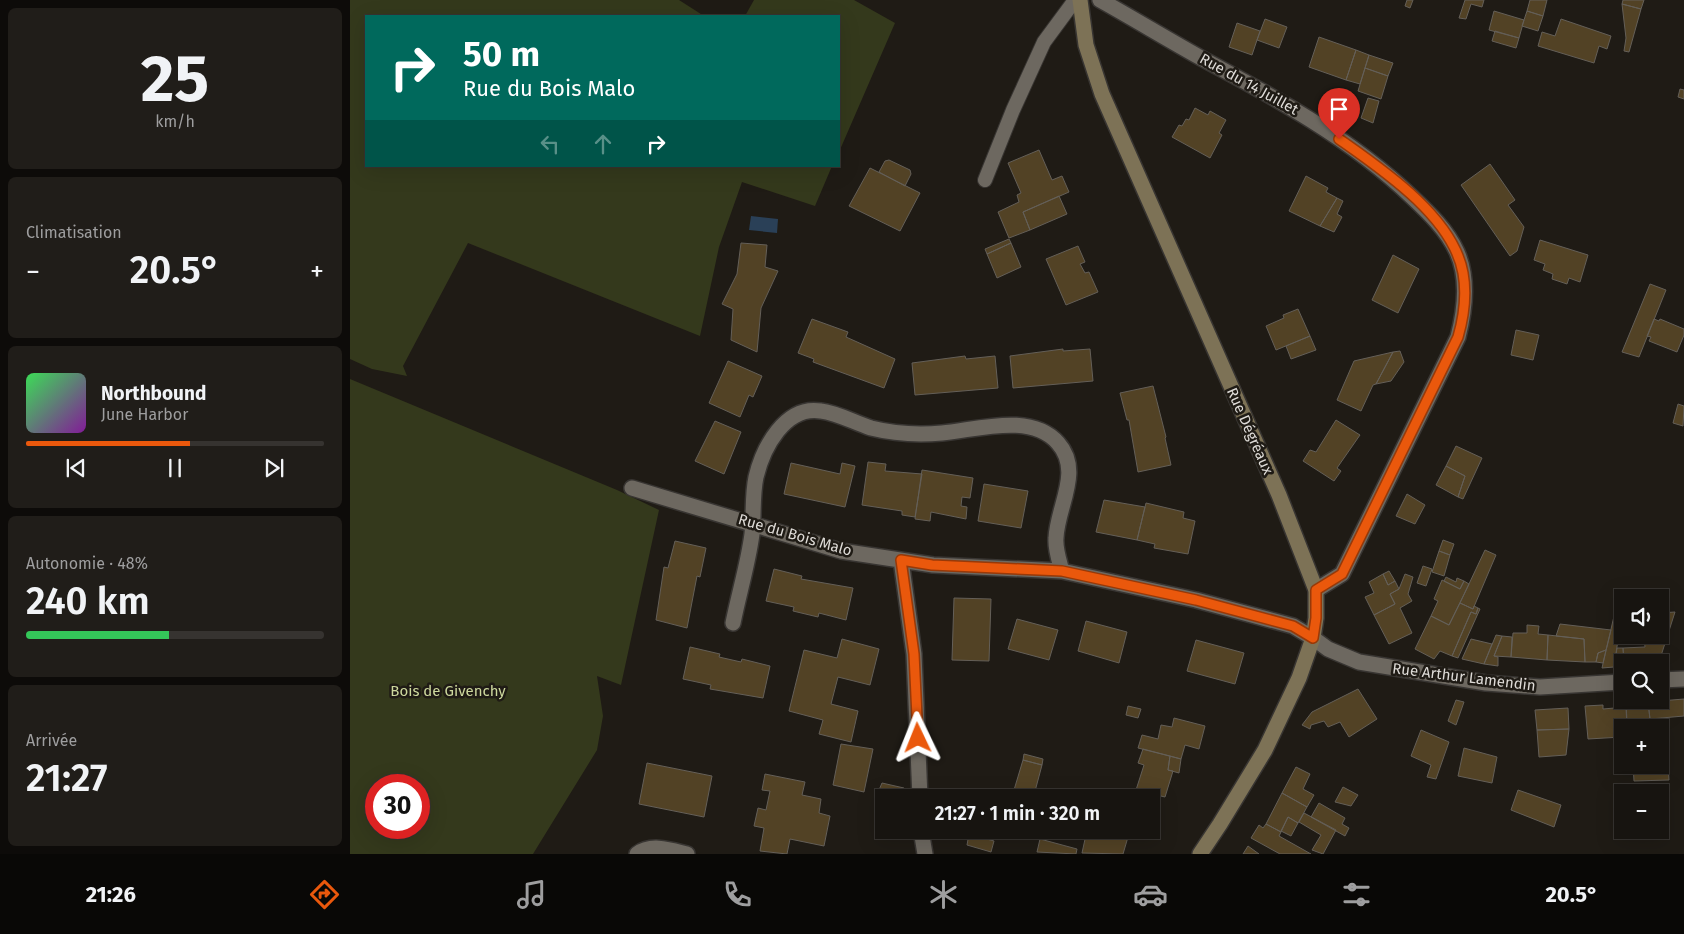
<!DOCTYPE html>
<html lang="fr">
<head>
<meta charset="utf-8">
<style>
  body { margin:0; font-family:"Fira Sans",sans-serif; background:#201d19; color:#f1f3f6; height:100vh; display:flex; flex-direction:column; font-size:19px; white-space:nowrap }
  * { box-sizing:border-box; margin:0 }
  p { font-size:16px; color:#9e9e9f }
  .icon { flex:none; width:28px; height:28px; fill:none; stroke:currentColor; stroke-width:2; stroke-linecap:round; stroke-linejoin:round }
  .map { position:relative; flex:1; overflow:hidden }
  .panel { display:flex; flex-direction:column; gap:8px; padding:8px; background:#0d0b09; width:350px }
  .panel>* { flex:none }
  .banner { position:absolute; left:15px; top:15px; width:475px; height:152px; border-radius:0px; box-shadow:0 5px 20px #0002,0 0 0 1px #363330; background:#00695c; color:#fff; overflow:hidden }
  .buttons { position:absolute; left:1264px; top:589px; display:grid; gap:10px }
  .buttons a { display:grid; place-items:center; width:55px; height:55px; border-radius:0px; background:#171410; box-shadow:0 5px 20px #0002,0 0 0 1px #363330; font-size:25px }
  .speed { position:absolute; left:15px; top:774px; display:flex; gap:10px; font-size:25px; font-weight:700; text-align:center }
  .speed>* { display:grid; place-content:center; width:65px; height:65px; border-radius:50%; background:#171410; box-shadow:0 5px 20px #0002,0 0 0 1px #363330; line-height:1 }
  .speed .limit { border:8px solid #d22; background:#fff; color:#111 }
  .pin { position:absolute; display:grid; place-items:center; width:42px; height:42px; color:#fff; margin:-51px -21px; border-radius:50% 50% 50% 0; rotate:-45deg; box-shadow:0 0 5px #0007 }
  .pin .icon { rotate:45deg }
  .me { position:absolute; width:55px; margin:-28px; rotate:358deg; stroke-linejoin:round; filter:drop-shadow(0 0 4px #0008) }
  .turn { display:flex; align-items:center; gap:18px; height:105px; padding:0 15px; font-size:22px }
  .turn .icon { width:65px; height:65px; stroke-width:2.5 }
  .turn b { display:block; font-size:35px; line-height:42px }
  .lanes { display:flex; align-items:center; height:48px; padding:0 15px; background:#0003; justify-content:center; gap:25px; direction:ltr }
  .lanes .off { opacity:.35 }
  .big { font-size:38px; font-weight:600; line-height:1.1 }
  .panel .widget { flex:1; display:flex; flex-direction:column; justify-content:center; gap:8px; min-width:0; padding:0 18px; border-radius:8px; background:#201d19 }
  .panel .dial { align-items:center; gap:0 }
  .dial b { font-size:65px; line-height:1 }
  .song { display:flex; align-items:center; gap:15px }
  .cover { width:60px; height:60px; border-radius:8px; background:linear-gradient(135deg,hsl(130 70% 55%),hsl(290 70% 35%)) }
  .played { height:5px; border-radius:2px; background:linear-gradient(90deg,#ea580c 55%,#363330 55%) }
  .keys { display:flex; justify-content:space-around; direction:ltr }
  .heat { display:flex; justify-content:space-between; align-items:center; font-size:28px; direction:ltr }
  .charge { height:8px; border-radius:4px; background:linear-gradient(90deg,#34c759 48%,#363330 0) }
  .trip { position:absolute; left:525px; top:789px; width:285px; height:50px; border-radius:0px; background:#171410; box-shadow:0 5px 20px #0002,0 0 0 1px #363330; font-weight:600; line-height:50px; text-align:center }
  .menu { display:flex; height:80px; justify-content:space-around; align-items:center; background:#090806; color:#9e9e9f }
  .menu .icon { width:35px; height:35px }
  .menu .active { color:#ea580c }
  .menu b { font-size:22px; color:#f1f3f6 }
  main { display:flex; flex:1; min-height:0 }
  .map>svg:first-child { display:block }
  .green { fill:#34391c; fill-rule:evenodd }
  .water { fill:#2a4057 }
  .building { fill:#524225; stroke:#645f58 }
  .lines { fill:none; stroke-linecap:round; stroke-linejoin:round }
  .service-casing { stroke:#383532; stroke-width:16 }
  .minor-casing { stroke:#383532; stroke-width:18 }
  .tertiary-casing { stroke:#383532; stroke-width:18 }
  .secondary-casing { stroke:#383532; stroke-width:18 }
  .service { stroke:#6d6860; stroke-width:14 }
  .minor { stroke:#6d6860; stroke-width:15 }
  .tertiary { stroke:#6d6860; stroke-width:15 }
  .secondary { stroke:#7d7256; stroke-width:15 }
  .route-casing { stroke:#983908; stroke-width:12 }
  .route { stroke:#ea580c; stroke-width:9 }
  .labels { text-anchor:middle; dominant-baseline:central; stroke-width:5; stroke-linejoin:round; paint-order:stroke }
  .street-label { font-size:15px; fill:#dedbd7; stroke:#1f1b15 }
  .park-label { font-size:15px; fill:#cdd89d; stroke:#1f1b15 }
</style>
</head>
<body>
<main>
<section class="panel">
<div class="widget dial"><b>25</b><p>km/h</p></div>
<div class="widget"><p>Climatisation</p>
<div class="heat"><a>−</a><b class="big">20.5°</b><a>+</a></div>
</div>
<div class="widget">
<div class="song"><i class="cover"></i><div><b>Northbound</b><p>June Harbor</p></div></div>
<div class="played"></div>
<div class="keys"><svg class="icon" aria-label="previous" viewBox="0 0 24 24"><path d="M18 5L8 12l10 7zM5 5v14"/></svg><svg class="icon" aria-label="pause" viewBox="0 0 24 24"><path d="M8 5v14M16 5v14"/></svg><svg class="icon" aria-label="next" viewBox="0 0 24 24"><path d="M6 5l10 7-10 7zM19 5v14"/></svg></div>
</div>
<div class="widget"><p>Autonomie · 48%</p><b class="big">240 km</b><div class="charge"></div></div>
<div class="widget"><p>Arrivée</p><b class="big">21:27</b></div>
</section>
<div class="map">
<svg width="1334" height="854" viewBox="0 0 1334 854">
  <rect width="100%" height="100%" fill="#1f1b15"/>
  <path class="green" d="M0 0H329L354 16H16V166H482L465 206 392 182 369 247 350 336 118 243 53 366 57 376 22 369 0 359Z
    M404 0H504L545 23 489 152V16H395Z
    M0 379 267 490 309 510 271 685 247 676 253 716 247 750 183 854H0ZM26 785H69V828H26Z"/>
  <path class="water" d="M401 216 428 219 427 233 399 230Z"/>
  <path class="building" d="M1057 0H1063L1060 8 1055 6Z
    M1115 0H1134L1132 7 1121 4 1116 19 1109 18Z
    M1180 0H1197L1193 16 1177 11Z
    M1294 0 1291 9 1272 4 1273 0Z
    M1272 4 1291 9 1279 52 1274 51 1276 38Z
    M1144 11 1174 20 1169 38 1139 30Z
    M1177 11 1193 16 1188 31 1172 26Z
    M915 19 937 27 929 48 907 40Z
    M1211 19 1261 36 1257 49 1249 46 1244 63 1188 46 1192 32 1205 36Z
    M887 23 910 31 902 55 879 47Z
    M1145 31 1169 38 1166 48 1142 41Z
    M969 37 1006 50 996 80 959 67Z
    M1006 50 1019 55 1010 84 996 80Z
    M1019 55 1043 63 1038 76 1015 68Z
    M1015 68 1038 76 1031 99 1008 91Z
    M1330 89 1334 90V99L1328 97Z
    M1018 98 1029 101 1023 123 1011 118Z
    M845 108 858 115 860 111 876 120 869 133 872 135 860 158 822 137 829 125 832 126 836 119 839 120Z
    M689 150 702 180 712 176 719 192 673 212 680 230 659 238 648 212 669 202 667 195 671 193 658 163Z
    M539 160 560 170 561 174 555 186 529 172 535 161Z
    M1140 164 1165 200 1158 205 1174 227 1167 251 1160 256 1111 185Z
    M520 168 570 193 550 231 499 206Z
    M956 176 978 188 976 192 987 198 970 226 939 211Z
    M709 196 717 214 680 230 673 212Z
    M987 198 993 201 987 214 992 217 984 232 970 226Z
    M659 239 661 243 637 254 635 249Z
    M1190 240 1238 255 1230 282 1219 278 1217 284 1202 279 1203 274 1193 270 1195 264 1184 260Z
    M391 243 417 245 415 267 428 271 411 308 407 352 381 340 383 309 372 304 387 274Z
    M661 243 671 267 647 278 637 254Z
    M728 246 735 262 730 264 735 273 739 272 748 292 716 305 696 259Z
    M1043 255 1069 269 1048 313 1022 300Z
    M1300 284 1316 290 1289 357 1272 352Z
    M948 309 960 336 926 350 916 326 934 318 933 315Z
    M462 319 498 332 496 337 545 359 534 388 463 362 464 359 448 353Z
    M1304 319 1309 321 1310 319 1334 329V335L1327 352 1299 341 1301 337 1297 336Z
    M1166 330 1189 335 1183 360 1161 355Z
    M960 336 966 350 941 359 936 346Z
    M713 349V351L740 349 743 381 663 388 660 356Z
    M1050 351 1054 362 1041 381 1026 384 1043 352Z
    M1043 352 1026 384 1023 385 1011 411 987 400 1004 361Z
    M615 356 616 359 645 356 648 388 565 395 562 363Z
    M378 361 412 376 403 397 399 395 390 417 359 403Z
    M803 386 816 437 815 438 821 465 788 472 779 420H777L770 393Z
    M1328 404 1334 406 1333 426 1323 423Z
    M986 420 1010 435 987 468 991 471 984 481 953 461 960 450 966 452Z
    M365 421 391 432 374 474 345 461Z
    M1106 446 1132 458 1113 499 1108 497 1115 476 1096 466Z
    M518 462 536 464 535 471 572 474 565 517 552 515V511L512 505Z
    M441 463 490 474 492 463 505 466 495 507 434 494Z
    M1096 466 1115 476 1108 497 1086 485Z
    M572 470 623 478 620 498 612 497 611 506 617 507 616 519 581 512 580 521 565 519Z
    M634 484 678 491 671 528 628 521Z
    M1057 494 1075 505 1065 524 1046 516Z
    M754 500 795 507 787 540 746 532Z
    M796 503 834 512 833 518 845 521 838 554 804 548 805 544 787 540Z
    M1093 540 1104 544 1100 555 1089 551Z
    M325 541 356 548 350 577 347 576 337 628 306 620 314 567 318 568Z
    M1135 550 1146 555 1123 609 1110 603Z
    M1089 551 1100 555 1094 576 1082 572Z
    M1073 566 1082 569 1076 586 1067 583Z
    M424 569 452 576 451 579 503 588 496 620 469 613 468 617 443 611 444 607 416 601Z
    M1039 571 1045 581 1038 585 1033 574Z
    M1033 574 1038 585 1045 581 1049 589 1040 594 1045 604 1024 615 1015 597 1024 593 1019 582Z
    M1055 574 1063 577 1058 594 1062 601 1050 608 1062 633 1039 644 1024 615 1045 604 1040 594 1049 589Z
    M1096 577 1106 582 1107 578 1114 581 1110 589 1094 581Z
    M1092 580 1110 589 1114 581 1119 584 1099 625 1081 616 1088 601 1084 599Z
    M604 598 641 599 639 661 602 660Z
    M1268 599 1272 600V633H1269L1264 667 1252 668Z
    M1110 603 1123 609 1124 606 1128 608 1126 614 1121 612 1102 656 1090 651 1084 659 1065 649 1081 616 1099 625Z
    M1128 608 1130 609 1108 658 1102 656 1121 612 1126 614Z
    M1325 612 1309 662H1274L1273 648 1295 647 1294 635H1310V613Z
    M667 619 708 630 699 660 658 649Z
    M736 621 777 632 769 663 728 651Z
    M1210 624 1261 630 1256 650 1248 653 1246 662H1235L1234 639 1206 636Z
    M1177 625 1189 626 1188 634 1198 635 1197 660 1161 657 1163 633H1177Z
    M1146 635 1152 636 1144 656 1148 657V666L1134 664Z
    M1198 635 1234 639 1235 662 1197 660Z
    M1152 636 1162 637 1161 657 1144 656Z
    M492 639 529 649 520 685 488 677 481 704 508 711 501 742 469 734 473 720 439 711 454 650 487 658Z
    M1121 639 1142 644 1134 664 1112 659Z
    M846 640 894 653 885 684 837 671Z
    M340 647 370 654 369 657 391 662 392 659 420 666 413 698 360 689 361 685 333 679Z
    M1267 648H1273L1274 662H1272V667H1264Z
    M1256 650 1253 663 1246 662 1248 653Z
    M1008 689 1027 719 999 737 990 722 978 727 974 721 961 725 960 729 952 725 962 712Z
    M1334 699V716L1300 719 1298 702Z
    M1106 700 1114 702 1106 725 1098 721Z
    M1298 702 1301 728H1280L1279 721 1277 722 1276 703Z
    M1253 705V709L1276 707 1277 728H1272V737L1238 739 1235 706Z
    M778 706 791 709 788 718 776 715Z
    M1218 708 1219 729 1187 730 1185 710Z
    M824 718 855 726 849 749 835 745 831 759 788 748 792 735 808 739 811 725 822 727Z
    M1219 729 1216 755 1189 757 1187 730Z
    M1071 730 1099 742 1086 779 1077 777 1081 765 1061 756Z
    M491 744 523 749 514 792 483 785Z
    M1114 748 1147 757 1142 783 1108 776Z
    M793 749 820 756 818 770 823 771 815 797 786 790 794 765 788 763Z
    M674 754 693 759 692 765 673 760Z
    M820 756 831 759 829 773 818 770Z
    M673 760 692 765 684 795 664 790Z
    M1310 762H1318L1319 780 1284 781 1283 765H1310Z
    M297 763 362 776 354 817 289 804Z
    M946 767 960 774 953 789 964 795 957 807 932 793Z
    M415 774 455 782 452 795 471 799 469 813 480 816 474 846 440 839 437 854 410 851 414 828 404 826 408 808 416 810 420 791 412 790Z
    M532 783 554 788 550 798 526 797Z
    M993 787 1008 795 1001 806 985 802Z
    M1168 790 1211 805 1204 827 1161 810Z
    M932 793 957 807 948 823 938 817 931 832 916 824Z
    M969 803 995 818 992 824 999 828 995 836 961 817Z
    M954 813 986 830 973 854 962 850 971 835 949 822Z
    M938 817 948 823 941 836 931 831Z
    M916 824 931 832 929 836 961 854H930L901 838 909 825 913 828Z
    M737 830H751L778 837 773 854 732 853Z
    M619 834 644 841 641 852 617 845Z
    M690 839 727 849 726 854 687 852Z
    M898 846 909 854H893Z"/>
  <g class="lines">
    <defs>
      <path id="service" d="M635 180 663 110 694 42 725 0"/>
      <path id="minor" d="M750 0C784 19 817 39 851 58 926 98 1000 138 1062 197 1079 213 1097 230 1107 252 1119 279 1115 310 1108 337L992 574 966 590
        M282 488 491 551 583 565 712 571 846 600 943 626 963 638
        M551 560 564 654 570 798
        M383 623C389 593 398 564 402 534 404 515 402 496 406 477 413 448 435 405 471 411 488 413 505 423 521 428 545 434 568 435 592 433 627 430 681 412 708 443 733 471 707 507 706 538 705 549 709 560 712 571
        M571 830 575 854
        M287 854C301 843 321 850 337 854"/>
      <path id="tertiary" d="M963 638 978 649 1009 662 1136 683 1190 687 1272 682
        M1310 680 1334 679"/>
      <path id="secondary" d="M730 0 736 45 752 94 929 495 966 590V618L963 638 949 678 915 750 870 824 850 854"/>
    </defs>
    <use href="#service" class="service-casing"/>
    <use href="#minor" class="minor-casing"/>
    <use href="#tertiary" class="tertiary-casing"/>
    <use href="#secondary" class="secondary-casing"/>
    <use href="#service" class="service"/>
    <use href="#minor" class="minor"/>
    <use href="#tertiary" class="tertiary"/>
    <use href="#secondary" class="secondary"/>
  </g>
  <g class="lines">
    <defs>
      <path id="route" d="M568 738 564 654 551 560 582 565 712 571 846 600 943 626 963 638 966 618V590L992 574 1108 337C1114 316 1117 295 1113 273 1103 217 1033 170 989 139"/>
    </defs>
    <use href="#route" class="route-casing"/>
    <use href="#route" class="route"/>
  </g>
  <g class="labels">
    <g class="street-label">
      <text transform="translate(899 84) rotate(29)">Rue du 14 Juillet</text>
      <text transform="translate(900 431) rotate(66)">Rue Dégréaux</text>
      <text transform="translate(445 535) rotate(16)">Rue du Bois Malo</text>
      <text transform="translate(1114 677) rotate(7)">Rue Arthur Lamendin</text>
    </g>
    <g class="park-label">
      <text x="98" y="691">Bois de Givenchy</text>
    </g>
  </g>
</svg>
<div class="buttons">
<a><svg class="icon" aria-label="sound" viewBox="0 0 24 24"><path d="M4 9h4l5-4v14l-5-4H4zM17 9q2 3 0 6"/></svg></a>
<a><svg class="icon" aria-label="search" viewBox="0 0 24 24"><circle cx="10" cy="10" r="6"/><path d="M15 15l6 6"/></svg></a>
<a>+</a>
<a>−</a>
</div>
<div class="speed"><div class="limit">30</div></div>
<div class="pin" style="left:989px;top:139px;background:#d93025"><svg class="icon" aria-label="arrive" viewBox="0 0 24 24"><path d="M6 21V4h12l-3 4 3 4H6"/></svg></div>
<svg class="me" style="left:568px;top:738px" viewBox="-20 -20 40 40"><path d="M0-17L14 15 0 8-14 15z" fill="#ea580c" stroke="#fff" stroke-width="4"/></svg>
<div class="trip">21:27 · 1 min · 320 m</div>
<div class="banner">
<div class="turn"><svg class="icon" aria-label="right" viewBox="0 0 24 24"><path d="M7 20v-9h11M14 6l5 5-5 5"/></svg><div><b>50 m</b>Rue du Bois Malo</div></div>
<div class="lanes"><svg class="icon off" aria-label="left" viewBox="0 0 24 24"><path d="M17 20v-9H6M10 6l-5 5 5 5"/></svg><svg class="icon off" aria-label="ahead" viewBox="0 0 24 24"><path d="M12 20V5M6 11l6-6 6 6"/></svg><svg class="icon" aria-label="right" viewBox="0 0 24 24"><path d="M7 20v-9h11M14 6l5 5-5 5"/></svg></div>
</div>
</div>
</main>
<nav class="menu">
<b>21:26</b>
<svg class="icon active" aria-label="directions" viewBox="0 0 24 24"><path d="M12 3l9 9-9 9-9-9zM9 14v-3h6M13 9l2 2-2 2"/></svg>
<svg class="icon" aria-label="music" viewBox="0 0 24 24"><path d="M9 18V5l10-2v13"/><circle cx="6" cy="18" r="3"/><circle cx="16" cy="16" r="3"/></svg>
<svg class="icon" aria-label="phone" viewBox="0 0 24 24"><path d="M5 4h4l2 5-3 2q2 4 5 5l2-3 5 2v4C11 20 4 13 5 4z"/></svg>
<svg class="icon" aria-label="climate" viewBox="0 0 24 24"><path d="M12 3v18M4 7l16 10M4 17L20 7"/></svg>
<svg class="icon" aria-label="car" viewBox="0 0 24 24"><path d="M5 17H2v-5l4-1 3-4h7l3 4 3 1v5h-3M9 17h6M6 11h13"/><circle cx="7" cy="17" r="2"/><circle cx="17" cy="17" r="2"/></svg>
<svg class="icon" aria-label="filters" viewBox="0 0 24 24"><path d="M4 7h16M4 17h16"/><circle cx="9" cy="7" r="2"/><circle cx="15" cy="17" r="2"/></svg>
<b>20.5°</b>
</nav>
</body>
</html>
